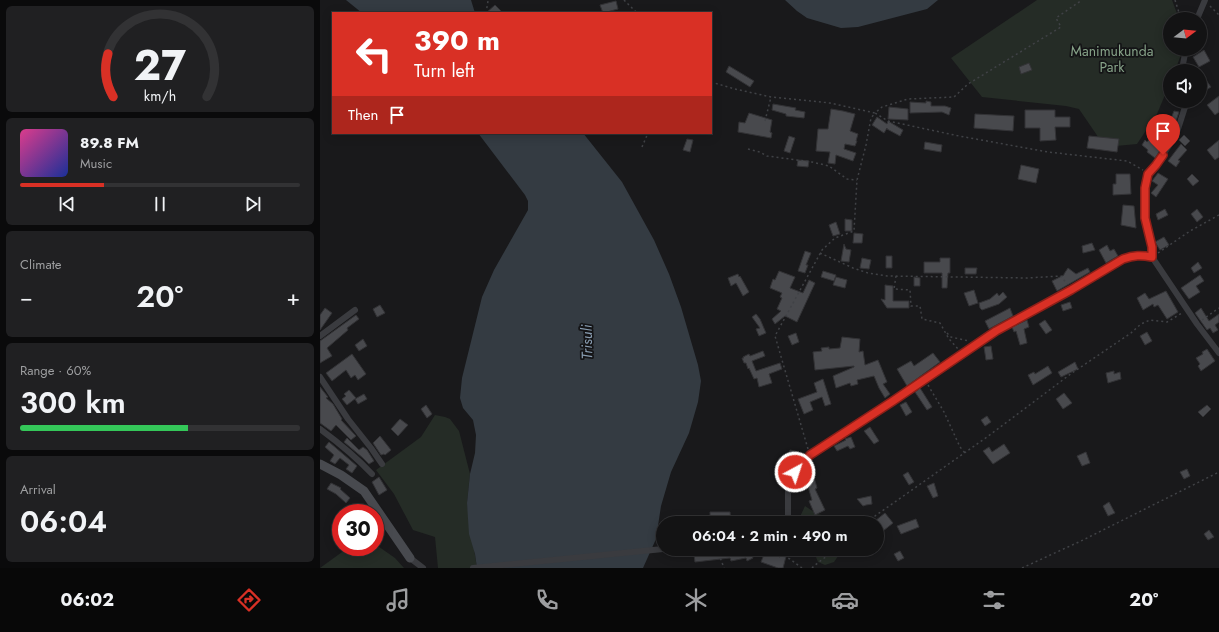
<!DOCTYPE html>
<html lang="en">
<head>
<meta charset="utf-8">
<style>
  body { margin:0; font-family:Jost,sans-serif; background:#202022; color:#f1f3f6; height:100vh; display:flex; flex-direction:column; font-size:15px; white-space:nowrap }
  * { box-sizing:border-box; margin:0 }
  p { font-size:13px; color:#9d9ea0 }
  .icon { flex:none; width:22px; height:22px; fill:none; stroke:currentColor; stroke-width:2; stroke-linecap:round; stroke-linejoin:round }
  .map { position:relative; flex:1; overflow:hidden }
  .drawer { display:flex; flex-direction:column; gap:6px; padding:6px; background:#0a0a0b; width:320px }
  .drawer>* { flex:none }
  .hud { position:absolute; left:12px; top:12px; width:380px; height:122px; border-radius:0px; box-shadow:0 2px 10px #0003,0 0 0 1px #323234; background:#d93025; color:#fff; overflow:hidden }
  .needle { width:26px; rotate:74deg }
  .controls { position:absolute; left:843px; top:12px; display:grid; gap:8px }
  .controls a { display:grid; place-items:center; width:44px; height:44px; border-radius:50%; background:#131314; box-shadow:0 2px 10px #0003,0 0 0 1px #323234; font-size:20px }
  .speed { position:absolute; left:12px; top:504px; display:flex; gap:8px; font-size:20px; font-weight:700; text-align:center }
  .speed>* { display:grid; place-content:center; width:52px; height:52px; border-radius:50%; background:#131314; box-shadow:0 2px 10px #0003,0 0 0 1px #323234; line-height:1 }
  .speed .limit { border:6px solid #d22; background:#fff; color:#111 }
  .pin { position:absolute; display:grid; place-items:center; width:34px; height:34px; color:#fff; margin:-41px -17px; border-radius:50% 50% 50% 0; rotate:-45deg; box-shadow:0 0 4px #0007 }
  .pin .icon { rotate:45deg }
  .me { position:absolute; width:44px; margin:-22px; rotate:40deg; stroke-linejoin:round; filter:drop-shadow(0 0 3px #0008) }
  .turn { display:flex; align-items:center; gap:14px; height:84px; padding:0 16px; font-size:18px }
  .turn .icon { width:52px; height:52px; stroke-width:2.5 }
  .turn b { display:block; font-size:28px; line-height:34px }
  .then { display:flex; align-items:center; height:38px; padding:0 16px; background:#0003; gap:8px; font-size:15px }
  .big { font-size:30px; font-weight:600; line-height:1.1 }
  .drawer .widget { flex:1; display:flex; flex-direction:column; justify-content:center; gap:6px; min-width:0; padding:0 14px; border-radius:6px; background:#202022 }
  .drawer .dial { align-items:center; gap:0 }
  .dial svg { height:104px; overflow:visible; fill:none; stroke:#323234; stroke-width:7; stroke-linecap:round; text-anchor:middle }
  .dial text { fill:#f1f3f6; stroke:none }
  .song { display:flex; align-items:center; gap:12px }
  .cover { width:48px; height:48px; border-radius:6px; background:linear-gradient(135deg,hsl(330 70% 55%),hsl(230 70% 35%)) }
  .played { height:4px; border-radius:2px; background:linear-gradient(90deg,#d93025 30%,#323234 30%) }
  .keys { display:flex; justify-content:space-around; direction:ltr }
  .heat { display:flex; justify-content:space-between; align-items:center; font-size:22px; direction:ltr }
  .charge { height:6px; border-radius:3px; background:linear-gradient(90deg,#34c759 60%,#323234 0) }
  .trip { position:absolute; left:336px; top:516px; width:228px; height:40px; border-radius:20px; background:#131314; box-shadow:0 2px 10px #0003,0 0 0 1px #323234; font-weight:600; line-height:40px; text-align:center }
  .tabs { display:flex; height:64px; justify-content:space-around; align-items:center; background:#080808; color:#9d9ea0 }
  .tabs .icon { width:28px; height:28px }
  .tabs .selected { color:#d93025 }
  .tabs b { font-size:18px; color:#f1f3f6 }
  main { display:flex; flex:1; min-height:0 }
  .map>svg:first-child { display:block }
  .green { fill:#252c26 }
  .water { fill:#343b42 }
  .building { fill:#48494d; stroke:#333336 }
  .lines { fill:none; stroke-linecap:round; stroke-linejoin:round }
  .path { stroke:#404246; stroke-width:1.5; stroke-dasharray:2 3; stroke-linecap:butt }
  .street { stroke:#3a3b3f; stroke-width:6 }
  .secondary { stroke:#484a4f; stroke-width:9 }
  .route-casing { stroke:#8d1f18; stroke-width:10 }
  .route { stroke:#d93025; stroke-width:7 }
  .labels { text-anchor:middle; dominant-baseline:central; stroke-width:3.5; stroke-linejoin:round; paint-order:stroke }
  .park-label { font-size:14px; fill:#86a288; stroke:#141416 }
  .water-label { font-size:15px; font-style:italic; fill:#889cb0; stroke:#141416 }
</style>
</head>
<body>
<main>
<section class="drawer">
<div class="widget dial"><svg viewBox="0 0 100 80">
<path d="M14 69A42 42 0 1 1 86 69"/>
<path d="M14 69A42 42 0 0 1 10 36" stroke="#d93025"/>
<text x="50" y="56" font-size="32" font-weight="700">27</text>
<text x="50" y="72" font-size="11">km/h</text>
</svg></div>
<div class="widget">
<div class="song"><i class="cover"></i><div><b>89.8 FM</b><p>Music</p></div></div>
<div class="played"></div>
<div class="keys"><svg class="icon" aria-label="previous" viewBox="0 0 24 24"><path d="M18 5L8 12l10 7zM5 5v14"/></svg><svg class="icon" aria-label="pause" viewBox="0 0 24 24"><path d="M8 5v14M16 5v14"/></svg><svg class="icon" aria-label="next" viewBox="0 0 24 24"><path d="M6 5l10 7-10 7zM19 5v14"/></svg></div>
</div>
<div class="widget"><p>Climate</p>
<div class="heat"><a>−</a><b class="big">20°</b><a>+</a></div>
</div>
<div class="widget"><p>Range · 60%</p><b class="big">300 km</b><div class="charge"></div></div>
<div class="widget"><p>Arrival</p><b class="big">06:04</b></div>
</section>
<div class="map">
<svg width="899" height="568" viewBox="0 0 899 568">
  <rect width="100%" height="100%" fill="#19191b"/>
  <path class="green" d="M717 0H852L859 19H850V49H863L855 71H850V83L837 114 817 144 785 147 759 109 746 106 662 97 631 58Z
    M115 415 125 417 130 419 139 431 150 474 147 503 157 568H118L115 537 93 530 74 494 56 470 101 437Z
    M485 506 497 514 507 516 511 523H477Z
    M55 544 75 558 84 568H0L29 547H55Z
    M485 549H519L521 552 514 562 505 565 498 562 496 557Z"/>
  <path class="water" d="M26 0H151L155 13H42Z
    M465 0H618L607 9 538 27 521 28 487 18 477 11Z
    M158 133H263L302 182 334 240 349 274 361 307 378 365 381 381 378 402 369 433 351 472 341 506 336 539 323 568H157L155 554 149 534 147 503 150 474 155 453 156 435 153 420 143 408 140 398 142 378 162 297 174 270 208 210V201L205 195Z"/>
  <path class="building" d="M296 1 298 9 283 13 280 5Z
    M175 5 183 13H166Z
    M884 50 890 61 879 67 873 57Z
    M709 63 712 70 701 74 699 67Z
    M409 66 434 81 430 87 406 72Z
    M886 80 891 87 883 92 880 87V83Z
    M899 96V112L895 115 887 105Z
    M606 101 611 102V106H625L631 108 629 115 622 112 590 113V102L606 103Z
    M453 104 476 108 475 110 485 112 484 118 466 116V114L452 110Z
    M569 107 588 109V120L568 119Z
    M511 109 523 111 535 114 530 131 538 134 536 141H537L535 146 525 144 524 149 536 153 533 161 516 155 515 164 508 163 510 152 496 151 498 129H508Z
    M705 110H735V117H750V127H735L736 140 720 141V128H705Z
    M854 111 859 112 852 133 835 158 827 152 828 150 822 145 825 140 827 142 835 133 841 137 846 125 848 126Z
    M429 113 452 120 450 132 452 133 451 138 418 132 419 122 425 123Z
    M655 114 694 116 693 131 654 128Z
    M557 117 567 124 568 121 583 130 580 136 567 129V128L564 133 552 125Z
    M864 135 870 141 865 146 859 140Z
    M469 136 475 138 470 153 464 151Z
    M769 136 799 139 797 152 767 148Z
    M367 139 373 140 370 152 363 150Z
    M899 140V157L895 160 887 150Z
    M605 142 622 145 621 152 604 149Z
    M861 144 867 150 858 160 860 161 856 167 848 161Z
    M478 160 489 161 488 167 477 166Z
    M701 165 719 169 716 183 698 179Z
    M838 173 848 179 836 197 831 193 838 185 832 181Z
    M796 174H810L811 194 793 195V184H796Z
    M872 174 879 181 873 186 867 179Z
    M803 205 814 206 816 228 801 225Z
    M845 209 848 215 838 220 836 214Z
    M877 209 883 217 877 222 871 214Z
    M525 219 532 220V231H525Z
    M516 222 520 234 513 236 509 225Z
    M534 233 543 234 542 243H533Z
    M844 237 849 245 840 250 835 242Z
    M772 243 775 250 763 253 762 246Z
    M524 244 526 249 531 250 529 262 521 261Z
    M787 245 790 251 794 249 798 256 786 263 779 250Z
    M485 251 491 253 486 265H488L485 273 478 271Z
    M566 256H572V268H566Z
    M542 258 551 260 549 269 540 268Z
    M620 258H630V273H628L627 288H622V273H604V262H620Z
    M878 262 882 268 874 273 871 268Z
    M645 268H657L656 274H645Z
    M748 268 756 274 768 268 770 272 737 291 732 281 744 275V274Z
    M459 271 475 277 470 288 483 293 489 280 495 283 477 322 465 316 455 324 452 319 461 311 457 309 462 298 460 297 462 293 450 288 453 279 455 280Z
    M503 271 516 275 514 281 501 277Z
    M418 274 419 277 420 276 429 292 423 296 416 283 411 286 408 278Z
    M880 275 884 281 876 286 880 292 869 299 861 288Z
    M516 277 527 280 525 288 513 285Z
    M594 277 600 278V286H594Z
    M565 285 573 286V301H589V308H567L561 299 565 300Z
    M654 290 658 303 649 306 644 293Z
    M846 291 858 312 847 319 838 305 834 307 833 304 823 310 817 298 825 293 829 299Z
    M683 292 687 297 679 304 662 310 660 308 659 303 670 299 677 293 679 296Z
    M750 302 752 308 743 311 741 305Z
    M60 305 65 313 57 317 53 309Z
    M5 308 12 313 0 330V315Z
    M690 308 693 316 669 329 665 321Z
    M881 308 889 321 899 314V322L895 325 898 330 893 333 890 328 887 330 875 313Z
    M436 314 440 319 446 333 439 336 436 329 440 328 432 317Z
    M36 315 39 319 27 328 28 330 7 348 12 356 0 363V341Z
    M707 320 709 327 704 329 707 343 700 345 696 331 694 332 692 327Z
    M725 320 732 330 726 334 719 324Z
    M827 332 832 341 825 345 820 336Z
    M476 333 479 342 472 345 468 336Z
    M522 337 540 339 539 352 543 351 545 365 558 360 567 382 563 384 570 394 565 398 559 388 554 376 537 380 538 384 531 386 530 383 516 388 513 376 534 367V366L495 370 493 352 502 351 501 348 509 347V349L520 348Z
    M43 339 47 346 39 351 35 345Z
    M671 346 673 359 666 360 664 347Z
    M887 349 895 361 881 371 878 366 880 364 876 358 883 354 882 352Z
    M443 351 445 356 432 361 436 371 460 363 462 369 449 374 452 383 439 387 437 378 434 379 429 368 428 369 426 363H424L422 358H424L423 357 429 354 430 356Z
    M613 353 620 362 587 386 577 369 591 361 594 366Z
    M32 354 46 374 38 380 35 375 31 378 26 370 12 381 6 373Z
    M755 362 758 369 741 377 738 372Z
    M728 366 732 373 713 385 708 375 714 372 715 374Z
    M794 371V374L800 372 801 379 788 383 786 373Z
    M503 379 511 404 505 406 502 397 490 402 493 410 484 414 478 399 497 392 494 383Z
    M0 387 8 397 6 398 13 404 22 419 21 420 36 436 31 440 16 425 11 431 0 423Z
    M600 388 612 407 607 410 595 392Z
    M29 390 36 398 27 405 22 399 26 396 24 394Z
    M744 393 752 403 743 409 736 399Z
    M44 394 47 399 38 404 35 399Z
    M586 402 592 412 586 416 580 405Z
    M106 405 112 414 107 418 101 409Z
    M887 405 891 409 883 417 878 412Z
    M667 416 671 422 665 426 661 420Z
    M80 419 88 425 78 436 71 429Z
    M550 427 559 441 554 444 544 431Z
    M60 436 71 450 65 455 64 454 61 455 53 443Z
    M531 437 535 447 530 449 528 446 517 451 514 446 526 440 525 439Z
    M27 438 39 450 43 447 47 450 54 461 49 464 43 458 24 442Z
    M9 442 37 466 32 473 26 469 29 465 20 458 15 464 10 461 14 455 5 447Z
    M684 444 690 453 673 464 663 451 669 447 672 452Z
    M470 450 479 452 477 461 468 458Z
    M766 452 770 463 762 466 757 456Z
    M867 469 870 476 864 479 860 472Z
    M588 472 594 482 589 485 583 475Z
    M59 477 67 490 59 495 52 482Z
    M494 477 497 488 495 489 505 510 495 515 489 501 492 500 486 480Z
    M11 483 21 488 20 489 30 498 26 503 16 494 7 489Z
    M614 483 618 496 613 498 607 486Z
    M551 496 552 504 546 505 543 506 537 499Z
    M789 502 795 513 788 516 783 506Z
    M390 512H410L411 523H390Z
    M565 513 573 523 563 531 555 521Z
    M596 519 599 527 581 534 577 526Z
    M889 530 894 537 888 540 884 534Z
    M408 549H429L433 558 427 561 426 558 411 561 410 558 375 562 374 555 409 552Z
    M461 549H468L463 568H458L441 562 445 552 460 557Z
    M580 551 584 558 578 561 574 554Z"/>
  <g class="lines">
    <path class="path" d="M304 0 317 13
      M855 0 861 19
      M890 6 899 15
      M166 13 168 1 167 0
      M391 82 415 89 451 97 510 103 555 113 562 107 588 99 634 97 648 84 741 27 736 18 762 0
      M445 121 451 97
      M322 147 328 133
      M428 149 440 152 447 156 492 162 509 166 527 179 537 180
      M500 253 533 268 548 273 567 276 707 278 741 276 747 284
      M838 253 870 231 899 215
      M576 276 574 289 590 290 591 306H600L602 319 620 323 629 339 638 349
      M882 320 899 308
      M627 333 631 337 649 341
      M608 385 624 412 640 447 645 453
      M488 449 455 336 502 250 515 238 534 231 537 180 546 145 551 118 555 113 568 121 639 136 728 152 807 161 823 170
      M547 523 555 516 667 437 752 373 811 333 821 324 830 320 847 322 862 313
      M397 549 404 568
      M445 549 470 559 482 568
      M492 568C499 561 508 556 516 549
      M702 568 761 541 899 472"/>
    <path class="street" d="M877 19 885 0
      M864 71 863 64 866 49
      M866 101V104L856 135 836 165 828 173 825 188V218L832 247V257L877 324 899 353
      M0 336 35 310
      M0 377 28 419 51 448 62 464
      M0 429C19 443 36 457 52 474
      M468 523V480L489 455 573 401 676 331 803 259C815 255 820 255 832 257
      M90 558 103 568
      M153 568 343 549"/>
    <path class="secondary" d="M0 464 21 475 44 491 90 558"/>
  </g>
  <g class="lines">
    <defs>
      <path id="route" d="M475 472 490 455 573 401 676 331 751 290 803 259C814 255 821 255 832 257V247L825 218V188L828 174 836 165 843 155"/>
    </defs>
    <use href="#route" class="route-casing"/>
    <use href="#route" class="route"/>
  </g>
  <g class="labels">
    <g class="park-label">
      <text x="792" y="51">Manimukunda<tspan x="792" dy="16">Park</tspan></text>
    </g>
    <g class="water-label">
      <text transform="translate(267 342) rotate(-91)">Trisuli</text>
    </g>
  </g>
</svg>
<div class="controls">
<a><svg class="needle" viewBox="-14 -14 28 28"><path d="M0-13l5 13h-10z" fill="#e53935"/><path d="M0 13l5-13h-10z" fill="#9d9ea0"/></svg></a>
<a><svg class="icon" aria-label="sound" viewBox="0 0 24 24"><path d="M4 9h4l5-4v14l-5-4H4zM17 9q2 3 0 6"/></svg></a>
</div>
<div class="speed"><div class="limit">30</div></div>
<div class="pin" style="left:843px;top:155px;background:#d93025"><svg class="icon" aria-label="arrive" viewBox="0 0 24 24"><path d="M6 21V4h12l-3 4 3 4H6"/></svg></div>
<svg class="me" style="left:475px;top:472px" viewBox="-20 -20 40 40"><circle r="17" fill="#d93025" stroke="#fff" stroke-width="3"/><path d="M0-11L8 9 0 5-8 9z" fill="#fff"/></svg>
<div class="trip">06:04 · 2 min · 490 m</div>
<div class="hud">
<div class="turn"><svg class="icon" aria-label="left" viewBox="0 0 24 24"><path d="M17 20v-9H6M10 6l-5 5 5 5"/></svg><div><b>390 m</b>Turn left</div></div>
<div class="then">Then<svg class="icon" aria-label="arrive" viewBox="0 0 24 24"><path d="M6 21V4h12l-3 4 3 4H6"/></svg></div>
</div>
</div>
</main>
<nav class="tabs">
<b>06:02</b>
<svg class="icon selected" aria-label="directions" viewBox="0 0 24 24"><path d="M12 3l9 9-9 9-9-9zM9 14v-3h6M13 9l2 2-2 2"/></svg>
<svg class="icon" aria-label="music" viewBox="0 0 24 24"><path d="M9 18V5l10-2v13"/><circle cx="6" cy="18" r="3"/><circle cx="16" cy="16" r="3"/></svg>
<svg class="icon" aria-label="phone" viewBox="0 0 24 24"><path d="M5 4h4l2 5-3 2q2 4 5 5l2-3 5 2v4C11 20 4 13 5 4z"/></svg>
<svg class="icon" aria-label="climate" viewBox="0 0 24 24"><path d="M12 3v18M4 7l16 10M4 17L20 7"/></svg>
<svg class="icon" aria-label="car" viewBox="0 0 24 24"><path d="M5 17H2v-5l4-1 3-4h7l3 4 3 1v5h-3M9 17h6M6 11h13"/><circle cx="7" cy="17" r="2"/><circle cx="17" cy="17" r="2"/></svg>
<svg class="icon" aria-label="filters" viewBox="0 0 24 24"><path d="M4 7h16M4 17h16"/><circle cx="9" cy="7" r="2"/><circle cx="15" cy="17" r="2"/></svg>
<b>20°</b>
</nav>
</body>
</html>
